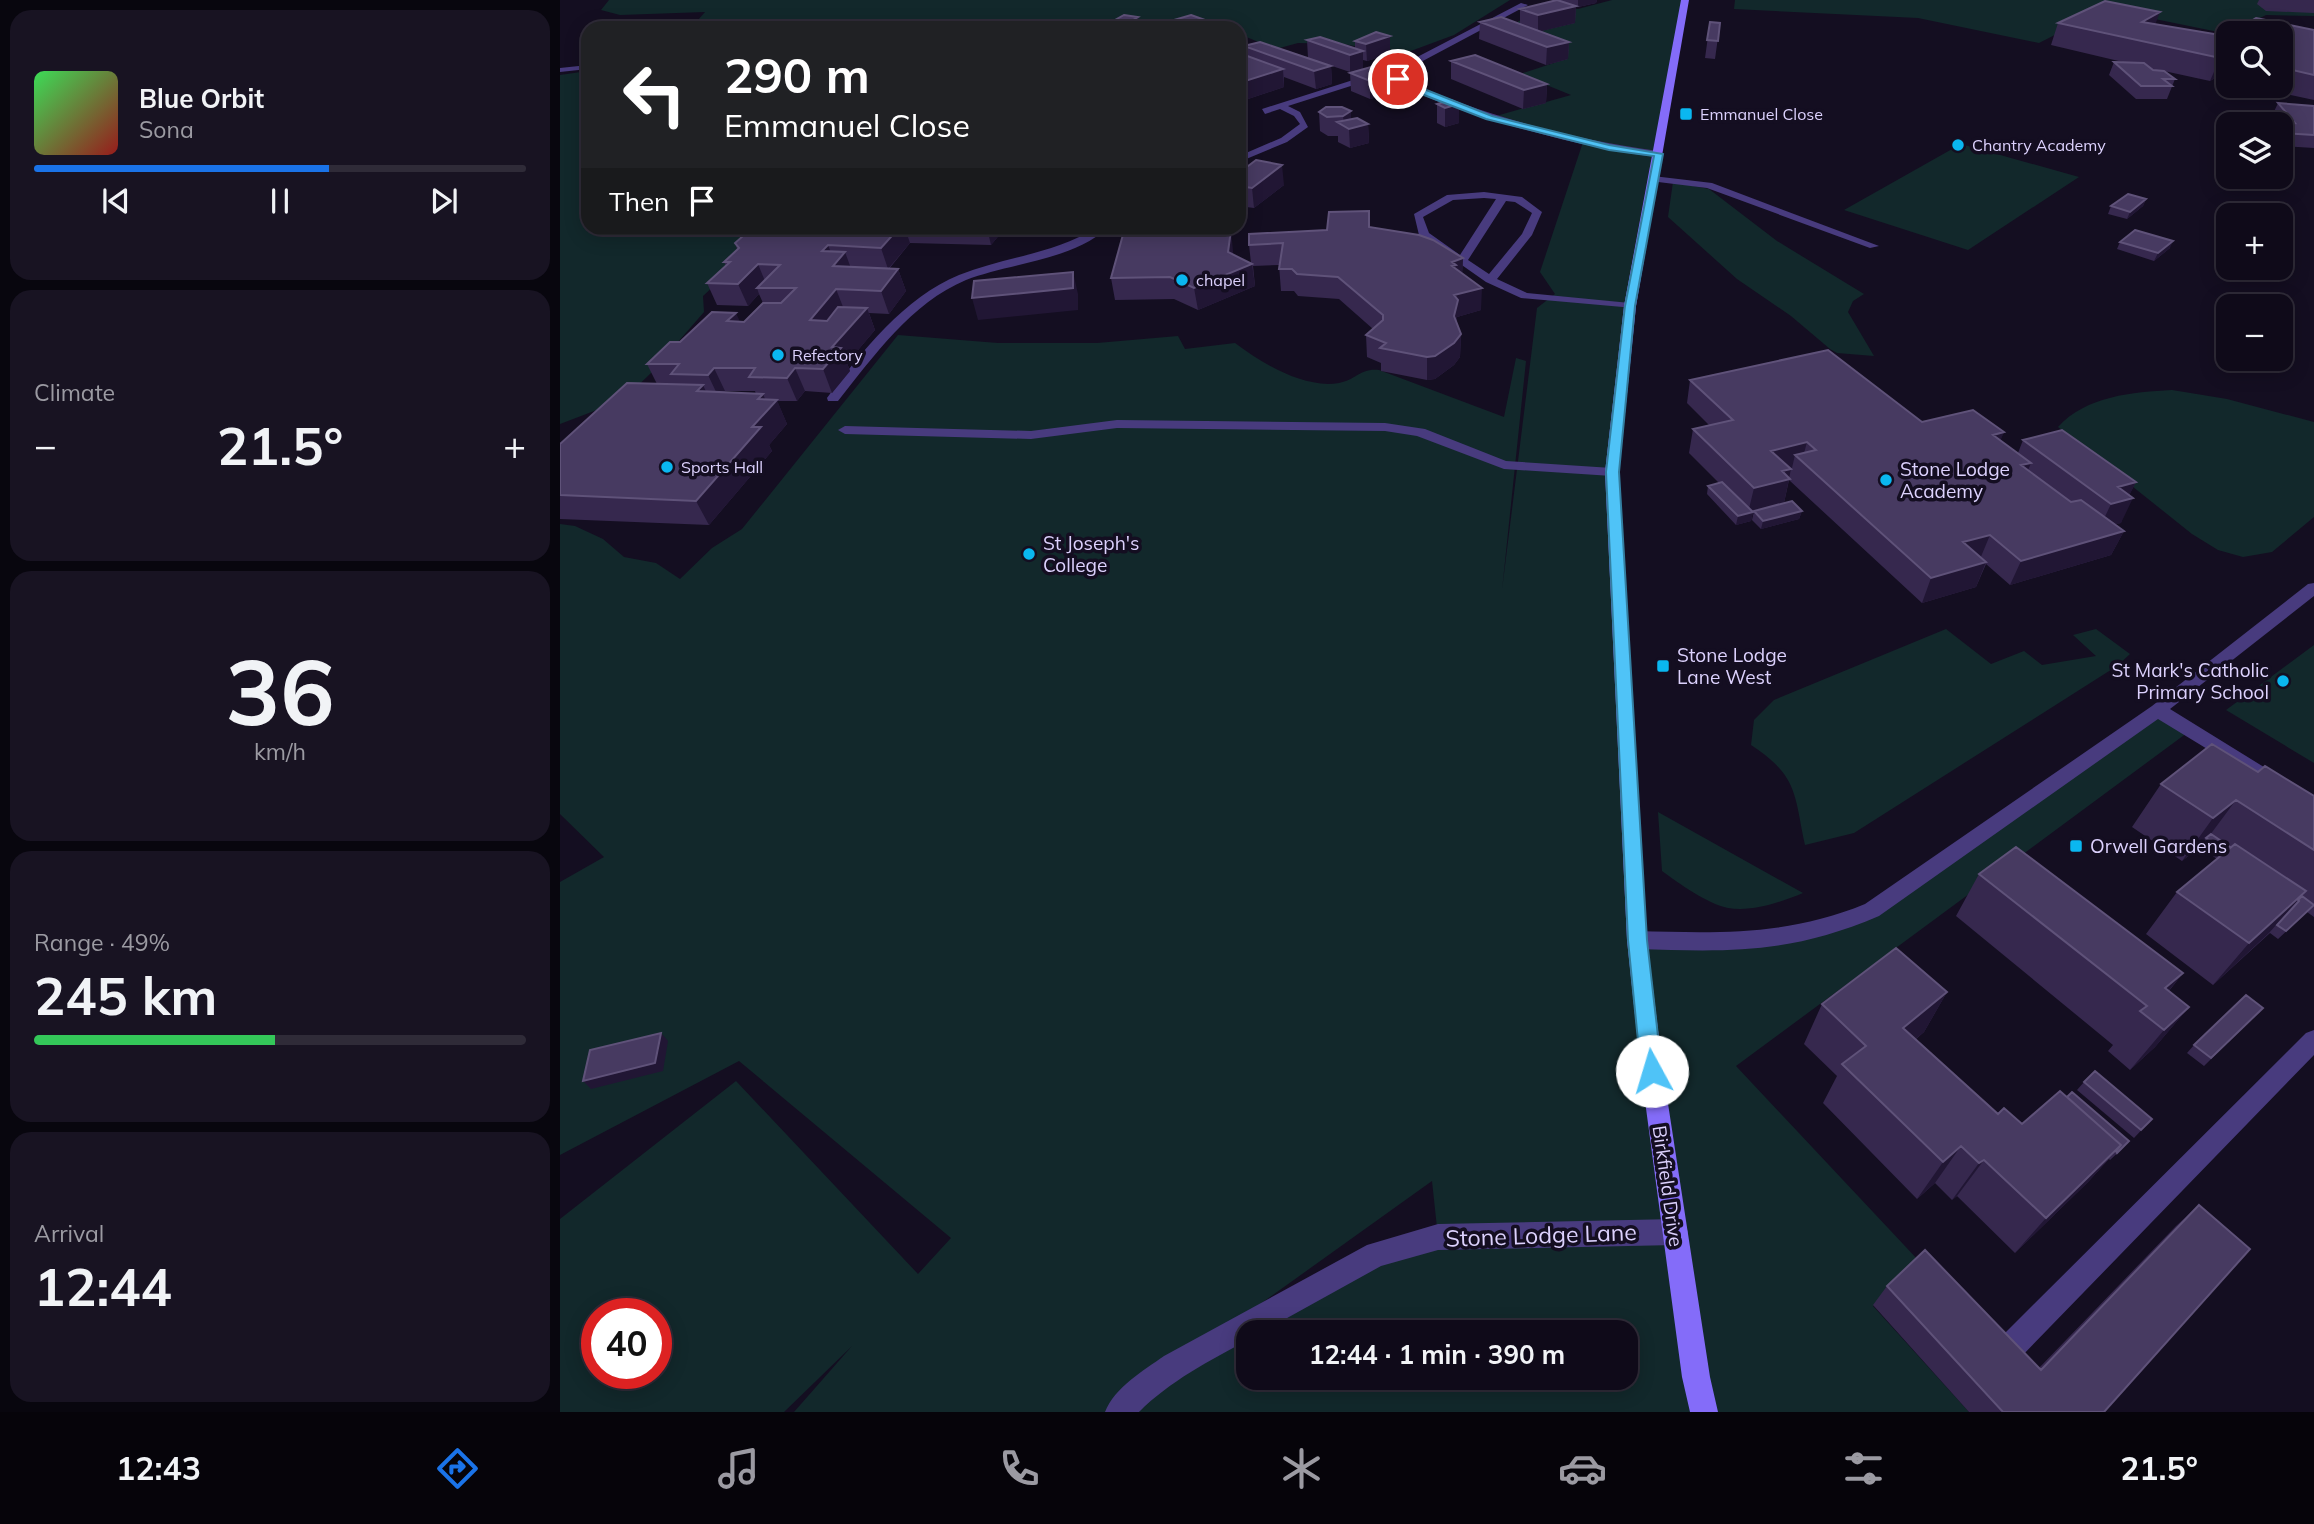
<!DOCTYPE html>
<html lang="en">
<head>
<meta charset="utf-8">
<style>
  body { margin:0; font-family:Mulish,sans-serif; background:#181322; color:#f1f3f6; height:100vh; display:flex; flex-direction:column; font-size:26px; white-space:nowrap }
  * { box-sizing:border-box; margin:0 }
  p { font-size:23px; color:#9b9aa2 }
  .icon { flex:none; width:38px; height:38px; fill:none; stroke:currentColor; stroke-width:2; stroke-linecap:round; stroke-linejoin:round }
  .map { position:relative; flex:1; overflow:hidden }
  .details { display:flex; flex-direction:column; gap:10px; padding:10px; background:#08060e; width:560px }
  .details>* { flex:none }
  .top-card { position:absolute; left:21px; top:21px; width:665px; height:214px; border-radius:21px; box-shadow:0 4px 18px #0003,0 0 0 2px #2f2b38; background:#202124; color:#fff; overflow:hidden }
  .tools { position:absolute; left:1656px; top:21px; display:grid; gap:14px }
  .tools a { display:grid; place-items:center; width:77px; height:77px; border-radius:14px; background:#0f0a19; box-shadow:0 4px 18px #0003,0 0 0 2px #2f2b38; font-size:35px }
  .speed { position:absolute; left:21px; top:1298px; display:flex; gap:14px; font-size:35px; font-weight:700; text-align:center }
  .speed>* { display:grid; place-content:center; width:91px; height:91px; border-radius:50%; background:#0f0a19; box-shadow:0 4px 18px #0003,0 0 0 2px #2f2b38; line-height:1 }
  .speed .limit { border:10px solid #d22; background:#fff; color:#111 }
  .pin { position:absolute; display:grid; place-items:center; width:60px; height:60px; color:#fff; margin:-30px; border:4px solid #fff; border-radius:50%; box-shadow:0 2px 7px #0007 }
  .me { position:absolute; width:77px; margin:-38px; rotate:354deg; stroke-linejoin:round; filter:drop-shadow(0 0 5px #0008) }
  .turn { display:flex; align-items:center; gap:24px; height:147px; padding:0 28px; font-size:32px }
  .turn .icon { width:91px; height:91px; stroke-width:2.5 }
  .turn b { display:block; font-size:49px; line-height:60px }
  .then { display:flex; align-items:center; height:66px; padding:0 28px; background:#0003; gap:14px; font-size:26px }
  .big { font-size:52px; font-weight:700; line-height:1.1 }
  .details .card { flex:1; display:flex; flex-direction:column; justify-content:center; gap:10px; min-width:0; padding:0 24px; border-radius:21px; background:#181322 }
  .details .dial { align-items:center; gap:0 }
  .dial b { font-size:91px; line-height:1 }
  .song { display:flex; align-items:center; gap:21px }
  .cover { width:84px; height:84px; border-radius:10px; background:linear-gradient(135deg,hsl(130 70% 55%),hsl(0 70% 35%)) }
  .played { height:7px; border-radius:4px; background:linear-gradient(90deg,#1a73e8 60%,#2f2b38 60%) }
  .keys { display:flex; justify-content:space-around; direction:ltr }
  .heat { display:flex; justify-content:space-between; align-items:center; font-size:38px; direction:ltr }
  .charge { height:10px; border-radius:5px; background:linear-gradient(90deg,#34c759 49%,#2f2b38 0) }
  .trip { position:absolute; left:676px; top:1320px; width:402px; height:70px; border-radius:21px; background:#0f0a19; box-shadow:0 4px 18px #0003,0 0 0 2px #2f2b38; font-weight:700; line-height:70px; text-align:center }
  .dock { display:flex; height:112px; justify-content:space-around; align-items:center; background:#06040a; color:#9b9aa2 }
  .dock .icon { width:49px; height:49px }
  .dock .active { color:#1a73e8 }
  .dock b { font-size:32px; color:#f1f3f6 }
  main { display:flex; flex:1; min-height:0 }
  .map>svg:first-child { display:block }
  .green { fill:#12282b; fill-rule:evenodd }
  .lines { fill:none; stroke-linecap:round; stroke-linejoin:round }
  .lane { fill:#483b7e; fill-rule:evenodd }
  .street { fill:#483b7e; fill-rule:evenodd }
  .secondary { fill:#846cf9; fill-rule:evenodd }
  .wall { fill:#36284e; fill-rule:evenodd }
  .shaded-wall { fill:#211634 }
  .building { fill:#473a61; stroke:#5f5279; stroke-width:2 }
  .route { fill:#4fc3f7; stroke:#337fa1; stroke-width:2 }
  .poi-dot { fill:#0ab7f0; stroke:#140e21; stroke-width:2.5 }
  .labels { text-anchor:middle; dominant-baseline:central; stroke-width:7; stroke-linejoin:round; paint-order:stroke }
  .far-poi-label { font-size:16px; fill:#dcd1fd; stroke:#140e21; text-anchor:start }
  .poi-label { font-size:19px; fill:#dcd1fd; stroke:#140e21; text-anchor:start }
  .street-label { font-size:19px; fill:#dcd1fd; stroke:#140e21 }
  .near-street-label { font-size:23px; fill:#dcd1fd; stroke:#140e21 }
</style>
</head>
<body>
<main>
<section class="details">
<div class="card">
<div class="song"><i class="cover"></i><div><b>Blue Orbit</b><p>Sona</p></div></div>
<div class="played"></div>
<div class="keys"><svg class="icon" aria-label="previous" viewBox="0 0 24 24"><path d="M18 5L8 12l10 7zM5 5v14"/></svg><svg class="icon" aria-label="pause" viewBox="0 0 24 24"><path d="M8 5v14M16 5v14"/></svg><svg class="icon" aria-label="next" viewBox="0 0 24 24"><path d="M6 5l10 7-10 7zM19 5v14"/></svg></div>
</div>
<div class="card"><p>Climate</p>
<div class="heat"><a>−</a><b class="big">21.5°</b><a>+</a></div>
</div>
<div class="card dial"><b>36</b><p>km/h</p></div>
<div class="card"><p>Range · 49%</p><b class="big">245 km</b><div class="charge"></div></div>
<div class="card"><p>Arrival</p><b class="big">12:44</b></div>
</section>
<div class="map">
<svg width="1754" height="1412" viewBox="0 0 1754 1412">
  <rect width="100%" height="100%" fill="#140e21"/>
  <path class="green" d="M49 0H950L894 35 840 55 784 44 738 43 716 49 679 34V28H131L145 12 60 15 41 10Z
    M1052 0H1125L1093 180 1052 472 1077 940 1187 942 1288 921 1598 710 1631 730 1176 1066 1359 1261 1313 1306 1409 1412H234L292 1346 224 1412H0V1219L176 1081 358 1274 391 1238 179 1061 0 1155V882L44 857 0 814V524L15 526 43 539 64 557 96 563 120 579 152 548 182 529 338 335 438 343H537L618 336 625 349 675 343C702 363 743 389 779 383 796 380 800 368 819 370L944 417 956 358 966 361 942 590 977 308 995 294 980 272 1023 142 929 118 1011 95 960 74 1006 59 951 26 985 5 1018 9ZM872 1181 878 1237 622 1360ZM37 1314H96V1374H37ZM688 1332H1066V1377H688Z
    M1175 0H1754V16L1706 15 1668 34 1546 9 1479 43 1358 18 1174 9Z
    M28 71V228H216L143 296 144 312 91 373 63 400 0 424V75Z
    M1401 144 1519 177 1408 250 1284 210Z
    M1113 182 1149 189 1217 241 1304 294 1293 301 1288 312 1314 356 1277 353 1270 349 1231 316 1177 279 1108 217Z
    M1612 390 1667 399 1754 422V517L1712 552 1683 557 1658 550 1632 534 1498 427C1526 396 1573 392 1612 390Z
    M1386 629 1431 664 1464 651 1482 665 1536 656 1513 635 1536 629 1570 654 1557 666 1294 833 1245 845C1234 793 1238 776 1191 745L1194 720 1214 700Z
    M1754 645V763L1666 710Z
    M1098 812 1243 893C1221 902 1193 912 1168 908 1148 904 1118 883 1102 871Z"/>
  <g class="lines">
    <path class="lane" d="M28 65V69L0 72V68Z
      M813 79 816 83 797 84 728 106 740 112 748 127 727 142 679 162V156L721 138 740 124 734 116 720 109 705 114 702 109 793 80Z
      M1093 176 1152 183 1319 246 1310 248 1147 188 1090 181V177Z
      M924 192 962 197 982 212 972 235 937 279 967 293 1070 303 1076 306 1074 308 961 298 926 282 859 235 854 214 887 195ZM924 198 936 199 900 255 869 233 863 217 893 200ZM946 201 955 202 972 213 962 234 929 274 908 260Z
      M536 228H547C514 260 449 263 406 280 351 303 314 356 278 401H268L267 398C301 352 345 297 399 275 444 257 494 254 536 228Z
      M557 420 825 423 865 429 946 461 1052 468 1059 472 1052 476 944 469 857 436 825 431 557 428 471 439 285 434 278 430 285 426 471 431Z
      M1754 1030V1055L1459 1359 1449 1363 1439 1359 1435 1349 1439 1339 1746 1033Z"/>
    <path class="street" d="M961 3 968 5 844 71 840 74 842 78C860 89 881 95 901 103 965 126 1030 142 1098 151L1101 152V156C1065 160 843 103 832 74L838 67Z
      M1754 583V596L1610 709 1754 798V814L1598 719 1319 916C1230 954 1171 952 1077 949L1070 946 1067 940 1070 934 1077 931C1159 933 1227 936 1305 904L1592 706 1748 584Z
      M1115 1219 1124 1223 1128 1232 1124 1241 1115 1245 878 1250 821 1266 702 1332H688V1340C649 1361 610 1381 579 1412H545C555 1387 583 1371 604 1356L807 1245 878 1224Z"/>
    <path class="secondary" d="M1121 0H1129L1076 306 1059 472 1087 940 1103 1071 1150 1377 1158 1412H1130L1122 1377 1081 1071 1067 940 1045 472 1064 306Z"/>
  </g>
  <path class="wall" d="M997 0H1037L1036 3 1018 7 1016 6 1015 23 981 31 1009 42 1008 59 986 65 919 39 920 22 960 24V9Z
    M1699 0H1754V13L1706 11 1697 4Z
    M578 17 580 28H549L548 24Z
    M617 19 651 28H619Z
    M1150 22 1160 23 1155 59 1145 58Z
    M1498 23 1596 24 1666 36 1668 35V81L1655 78 1650 81 1604 71 1615 79 1607 99H1576L1549 75 1554 62 1567 63 1491 45Z
    M1754 30V100L1689 86H1720V33Z
    M816 32 830 54 807 61 803 60V69L790 72 748 58 747 40 795 49V41Z
    M684 46 771 66 772 84 756 89 724 77V87L679 102V53L685 55Z
    M891 61 987 84 986 103 963 109 891 79Z
    M790 73H837L838 91 810 99 791 91Z
    M891 100 899 123 885 127 877 123V104Z
    M1718 103 1754 106V148L1720 146V124H1697L1699 121 1716 122 1712 116Z
    M766 107 791 119 808 124 809 143 790 148 778 142V136H768L760 131 759 112Z
    M679 173 724 185 694 208 679 206Z
    M1586 199 1583 206 1567 219 1548 214 1551 206Z
    M192 228H440L441 233 431 245 350 243 329 269H338L346 291 329 314 309 313 315 330 287 363 290 371 272 393 245 391 237 401H217L227 424 209 445 212 451 149 525 0 519V444L97 384 87 364 120 342 180 322H184L203 303 199 294 188 306 157 305 147 283 166 266 164 262 177 249 175 243ZM165 391H195L196 394 164 392Z
    M810 228 903 258 902 274 921 310 897 317V324L901 334 900 357 894 365 875 379 867 380 821 371V363L807 357 806 335 813 329 779 299 738 296 734 291H721L719 265 693 266 695 286 638 310 614 299 555 300 551 278 673 251V255L691 263 689 245Z
    M1560 242 1610 248 1594 261 1557 249Z
    M1130 380 1362 422 1444 432 1440 440 1458 453 1463 440 1576 482 1569 495 1561 523 1555 524 1564 531 1551 555 1450 585 1426 564 1416 587 1362 603 1229 480 1224 503 1192 512H1193L1191 521 1176 525 1147 494 1148 486 1159 483 1129 453 1133 429 1149 425 1127 403Z
    M1194 511H1242L1239 519 1201 529 1192 520Z
    M1698 772 1754 796V917L1747 912 1718 939 1710 933 1653 985 1586 934 1617 892 1657 859 1640 847 1622 861 1572 827 1601 784Z
    M1419 874 1623 973 1609 991 1629 1007 1595 1047 1570 1070 1548 1051 1553 1045 1396 916Z
    M1387 992 1364 1032 1356 1039 1438 1114 1462 1124 1562 1149 1550 1160 1549 1159 1528 1182 1455 1253 1397 1196 1392 1200 1375 1183 1357 1199 1263 1103 1277 1076 1244 1044 1262 1004Z
    M1703 1008 1644 1066 1627 1053 1634 1045Z
    M1524 1082 1592 1119 1574 1138 1517 1090Z
    M1639 1205 1544 1412H1409L1313 1305 1327 1286 1479 1368 1616 1226Z"/>
  <path class="shaded-wall" d="M1018 0H1037L1036 3 1018 7Z
    M1016 6 1015 23 978 32V15Z
    M1600 12 1592 33 1582 22Z
    M578 17 580 28H563V26Z
    M651 22V28H636V26Z
    M830 36V54L807 61 806 44Z
    M1009 42 1008 59 986 65 987 47Z
    M803 51V69L790 72V55Z
    M1665 55 1655 78 1650 81 1660 58Z
    M771 66 772 84 756 89 754 71Z
    M723 69 724 87 679 102V83Z
    M837 73 838 91 810 99V81Z
    M987 84 986 103 963 109 964 90Z
    M899 104V123L885 127V108Z
    M791 111V128L808 124 809 143 790 148 789 129 784 126 783 116Z
    M684 119 686 138 679 140V121Z
    M722 165 724 185 694 208 692 188Z
    M1586 199 1583 206 1567 219 1570 212Z
    M339 228H345L350 243 328 269 321 248Z
    M427 228H440L441 233 431 245Z
    M671 230 673 251 671 273 692 264 695 286 638 310 634 288 668 252Z
    M1613 241 1610 248 1594 261 1598 253Z
    M268 245 275 263 285 252 293 274 281 288 262 251Z
    M903 258 902 280 896 282 892 262Z
    M198 264 207 286 197 288 199 294 188 306 178 284Z
    M338 269 346 291 329 314 321 291Z
    M513 272 518 294V310L418 320 412 298Z
    M922 288 921 310 897 317V323L893 338 894 295Z
    M276 289 285 312 259 342 250 320Z
    M307 308 315 330 287 363 290 371 272 393 263 369 272 347Z
    M176 313 186 335 167 321Z
    M901 334 900 357 894 365 875 379 867 380V357Z
    M154 368 165 391 159 398 148 375Z
    M235 368 245 391 237 401 227 378Z
    M143 385 154 409 137 391Z
    M203 394 209 408 217 400 227 424 209 445 212 451 149 525 136 501 192 427 198 399Z
    M1444 432 1434 456 1433 435Z
    M1247 442 1242 461 1235 455 1232 468 1206 475 1211 451Z
    M1471 463 1461 487V465Z
    M1231 469 1224 503 1188 513 1194 488 1222 471Z
    M1576 482 1567 500 1573 498 1561 523 1539 529 1551 504 1558 487Z
    M1242 511 1239 519 1201 529 1203 521Z
    M1193 512 1191 521 1176 525 1178 516Z
    M1564 531 1551 555 1450 585 1461 561Z
    M1430 535 1420 559 1403 542Z
    M1426 562 1416 587 1362 603 1371 578Z
    M1676 800 1647 839 1646 838 1640 847 1622 861 1653 818Z
    M1746 891 1709 933 1653 985 1689 943Z
    M1623 973 1590 1014 1605 988Z
    M1387 992 1364 1032 1321 1067 1343 1028Z
    M1629 1007 1595 1047 1570 1070 1604 1030Z
    M101 1033 108 1041 103 1071 31 1089 23 1081Z
    M1561 1145 1528 1182 1455 1253 1486 1218Z
    M1401 1146 1375 1183 1357 1199 1383 1162Z
    M1424 1160 1397 1196 1392 1200 1419 1163Z"/>
  <path class="building" d="M997 0 1016 6 978 15 960 9Z
    M1545 1 1600 12 1582 22 1666 36 1668 35V56L1665 55 1660 58 1498 23Z
    M564 15 578 17 563 26 548 24Z
    M631 15 651 22 636 26 617 19Z
    M941 17 1009 42 987 47 920 22Z
    M1696 18 1754 30V75L1720 67V33H1671Z
    M1150 22 1160 23 1158 41 1147 40Z
    M816 32 830 36 806 44 795 41Z
    M760 37 803 51 790 55 747 40Z
    M700 42 771 66 754 71 684 46Z
    M679 53 723 69 679 83Z
    M915 55 987 84 964 90 891 61Z
    M1554 62 1584 63 1593 70 1604 71 1615 79H1603L1612 86H1581Z
    M818 65 837 73 810 81 790 73Z
    M891 100 899 104 885 108 877 104Z
    M1718 103 1754 106V135L1720 133V124H1702L1699 121 1735 123Z
    M766 107H782L791 111 783 116 767 117 759 112Z
    M797 118 808 124 789 129 777 122Z
    M696 160 722 165 692 188 679 186V173Z
    M1568 194 1586 199 1570 212 1551 206Z
    M809 211V227L859 235 873 240 903 258 892 262 896 265 892 266 922 288 894 295 898 300 894 316 901 334 894 343 875 356 867 357 820 348 826 343 806 335 823 320V315L778 277 737 274 732 269H719L723 243 689 245V234L767 230 769 212Z
    M192 228H339L321 248 268 245 262 251 285 252 273 266 338 269 321 291 276 289 250 320 267 321 278 307 307 308 272 347 281 348 263 369 235 368 227 378 189 377 195 368H154L148 375 111 374 119 364H87L110 342H120L152 312 176 313 167 321 184 322 203 303H221L236 288H197L220 265 198 264 178 284 147 283 170 262H164L179 248 175 243Z
    M671 230 668 252 692 264 634 288 610 277 551 278 564 231Z
    M1575 230 1613 241 1598 253 1560 242Z
    M513 272V288L412 298 414 281Z
    M1268 350 1362 422 1413 410 1444 432 1433 435 1471 463 1461 465 1511 502 1521 500 1564 531 1461 561 1430 535 1403 542 1426 562 1371 578 1235 455 1256 450 1247 442 1211 451 1231 469 1222 471 1230 479 1194 488 1133 429 1173 420 1130 380Z
    M67 383 143 385 137 391 203 394 198 399 217 400 192 427H201L136 501 0 495V444Z
    M1502 430 1576 482 1558 487 1573 498 1551 504 1463 440Z
    M1162 482 1193 512 1178 516 1148 486Z
    M1232 501 1242 511 1203 521 1194 511Z
    M1652 744 1698 772 1705 766 1754 796V850L1676 800 1653 818 1601 784Z
    M1651 834 1670 847 1666 851 1646 838Z
    M1675 844 1746 891 1689 943 1617 892Z
    M1456 847 1623 973 1605 988 1629 1007 1604 1030 1580 1011 1587 1006 1419 874Z
    M1742 896 1754 905 1726 931 1717 925 1739 901 1738 900Z
    M1336 948 1387 992 1343 1028 1438 1114 1444 1108 1462 1124 1500 1091 1561 1145 1486 1218 1424 1160 1419 1163 1401 1146 1383 1162 1282 1064 1306 1046 1262 1004Z
    M1686 995 1703 1008 1651 1058 1634 1045Z
    M101 1033 95 1063 23 1081 30 1050Z
    M1535 1071 1592 1119 1581 1130 1524 1082Z
    M1512 1092 1569 1141 1557 1153 1556 1151 1561 1145 1507 1097Z
    M1639 1205 1690 1249 1544 1412H1443L1327 1286 1365 1250 1481 1370Z"/>
  <path class="route" d="M836 78 932 116 1049 145 1103 154 1075 306 1059 472 1087 940 1102 1071 1099 1078 1092 1081 1084 1078 1081 1071 1068 940 1046 472 1065 306 1094 156 1049 150 926 119 846 88 836 81Z"/>
  <g class="poi-dot">
    <rect x="1119" y="107" width="14" height="14" rx="3.5"/>
    <circle cx="1398" cy="145" r="7"/>
    <circle cx="622" cy="280" r="7"/>
    <circle cx="218" cy="355" r="7"/>
    <circle cx="107" cy="467" r="7"/>
    <circle cx="1326" cy="480" r="7"/>
    <circle cx="469" cy="554" r="7"/>
    <rect x="1096" y="659" width="14" height="14" rx="3.5"/>
    <circle cx="1723" cy="681" r="7"/>
    <rect x="1509" y="839" width="14" height="14" rx="3.5"/>
  </g>
  <g class="labels">
    <g class="far-poi-label">
      <text x="1140" y="114">Emmanuel Close</text>
      <text x="1412" y="145">Chantry Academy</text>
      <text x="636" y="280">chapel</text>
      <text x="232" y="355">Refectory</text>
      <text x="121" y="467">Sports Hall</text>
    </g>
    <g class="poi-label">
      <text x="1340" y="469">Stone Lodge<tspan x="1340" dy="22">Academy</tspan></text>
      <text x="483" y="543">St Joseph's<tspan x="483" dy="22">College</tspan></text>
      <text x="1117" y="655">Stone Lodge<tspan x="1117" dy="22">Lane West</tspan></text>
      <text x="1709" y="670" text-anchor="end">St Mark's Catholic<tspan x="1709" dy="22">Primary School</tspan></text>
      <text x="1530" y="846">Orwell Gardens</text>
    </g>
    <g class="street-label">
      <text transform="translate(1108 1186) rotate(82)">Birkfield Drive</text>
    </g>
    <g class="near-street-label">
      <text transform="translate(981 1235) rotate(-2)">Stone Lodge Lane</text>
    </g>
  </g>
</svg>
<div class="tools">
<a><svg class="icon" aria-label="search" viewBox="0 0 24 24"><circle cx="10" cy="10" r="6"/><path d="M15 15l6 6"/></svg></a>
<a><svg class="icon" aria-label="layers" viewBox="0 0 24 24"><path d="M12 4l9 5-9 5-9-5zM3 14l9 5 9-5"/></svg></a>
<a>+</a>
<a>−</a>
</div>
<div class="speed"><div class="limit">40</div></div>
<div class="pin" style="left:838px;top:79px;background:#d93025"><svg class="icon" aria-label="arrive" viewBox="0 0 24 24"><path d="M6 21V4h12l-3 4 3 4H6"/></svg></div>
<svg class="me" style="left:1092px;top:1071px" viewBox="-20 -20 40 40"><circle r="19" fill="#fff"/><path d="M0-13L10 11 0 6-10 11z" fill="#4fc3f7"/></svg>
<div class="trip">12:44 · 1 min · 390 m</div>
<div class="top-card">
<div class="turn"><svg class="icon" aria-label="left" viewBox="0 0 24 24"><path d="M17 20v-9H6M10 6l-5 5 5 5"/></svg><div><b>290 m</b>Emmanuel Close</div></div>
<div class="then">Then<svg class="icon" aria-label="arrive" viewBox="0 0 24 24"><path d="M6 21V4h12l-3 4 3 4H6"/></svg></div>
</div>
</div>
</main>
<nav class="dock">
<b>12:43</b>
<svg class="icon active" aria-label="directions" viewBox="0 0 24 24"><path d="M12 3l9 9-9 9-9-9zM9 14v-3h6M13 9l2 2-2 2"/></svg>
<svg class="icon" aria-label="music" viewBox="0 0 24 24"><path d="M9 18V5l10-2v13"/><circle cx="6" cy="18" r="3"/><circle cx="16" cy="16" r="3"/></svg>
<svg class="icon" aria-label="phone" viewBox="0 0 24 24"><path d="M5 4h4l2 5-3 2q2 4 5 5l2-3 5 2v4C11 20 4 13 5 4z"/></svg>
<svg class="icon" aria-label="climate" viewBox="0 0 24 24"><path d="M12 3v18M4 7l16 10M4 17L20 7"/></svg>
<svg class="icon" aria-label="car" viewBox="0 0 24 24"><path d="M5 17H2v-5l4-1 3-4h7l3 4 3 1v5h-3M9 17h6M6 11h13"/><circle cx="7" cy="17" r="2"/><circle cx="17" cy="17" r="2"/></svg>
<svg class="icon" aria-label="filters" viewBox="0 0 24 24"><path d="M4 7h16M4 17h16"/><circle cx="9" cy="7" r="2"/><circle cx="15" cy="17" r="2"/></svg>
<b>21.5°</b>
</nav>
</body>
</html>
